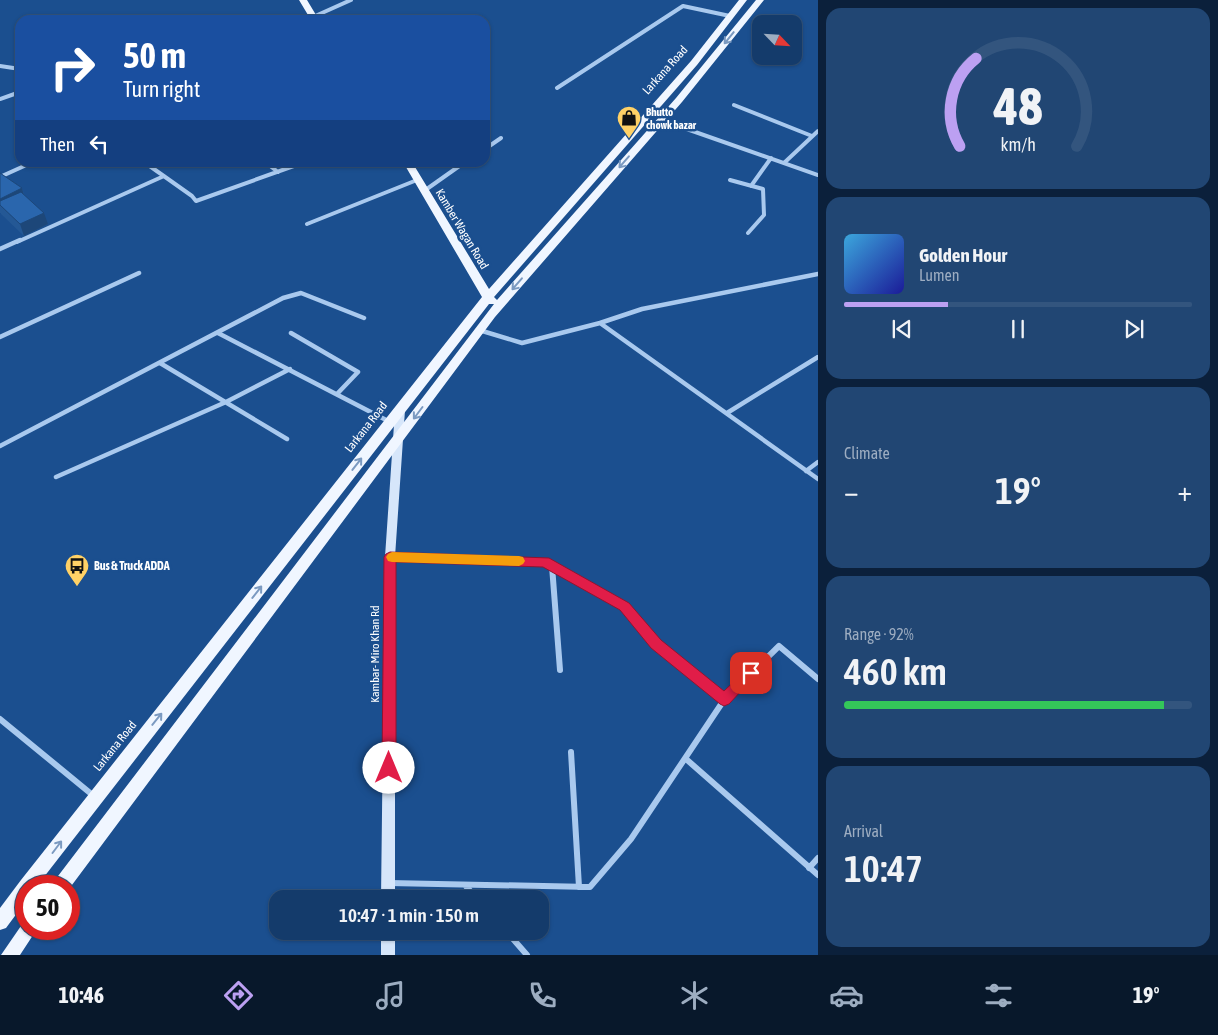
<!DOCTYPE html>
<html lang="en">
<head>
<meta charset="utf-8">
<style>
  body { margin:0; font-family:"Asap Condensed",sans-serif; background:#214673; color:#f1f3f6; height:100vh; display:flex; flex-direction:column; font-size:19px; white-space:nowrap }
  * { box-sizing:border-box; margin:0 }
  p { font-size:16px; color:#9dadc1 }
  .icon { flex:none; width:28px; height:28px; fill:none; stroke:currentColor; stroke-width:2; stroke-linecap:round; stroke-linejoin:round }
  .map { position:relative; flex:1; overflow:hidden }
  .panel { display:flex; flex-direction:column; gap:8px; padding:8px; background:#0b203b; width:400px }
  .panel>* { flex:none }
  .top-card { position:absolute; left:15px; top:15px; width:475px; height:152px; border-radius:15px; box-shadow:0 1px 4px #0004,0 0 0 1px #33557e; background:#1a4fa0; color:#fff; overflow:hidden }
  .needle { width:32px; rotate:115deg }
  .buttons { position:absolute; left:752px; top:15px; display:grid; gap:10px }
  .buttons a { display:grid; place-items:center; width:50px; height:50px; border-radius:10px; background:#143b6b; box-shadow:0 1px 4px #0004,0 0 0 1px #33557e; font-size:25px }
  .speed { position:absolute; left:15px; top:875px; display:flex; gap:10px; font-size:25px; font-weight:700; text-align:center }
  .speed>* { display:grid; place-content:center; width:65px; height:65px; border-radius:50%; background:#143b6b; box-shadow:0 1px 4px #0004,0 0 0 1px #33557e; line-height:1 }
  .speed .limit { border:8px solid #d22; background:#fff; color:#111 }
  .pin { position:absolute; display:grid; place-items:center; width:42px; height:42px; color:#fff; margin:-21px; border-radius:10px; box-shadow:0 2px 8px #0006 }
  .me { position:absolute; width:55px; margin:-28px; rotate:0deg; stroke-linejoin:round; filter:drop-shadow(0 0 4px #0008) }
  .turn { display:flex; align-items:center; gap:18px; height:105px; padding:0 25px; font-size:22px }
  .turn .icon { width:65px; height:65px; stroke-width:2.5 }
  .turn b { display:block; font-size:35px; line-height:42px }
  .then { display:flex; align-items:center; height:48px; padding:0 25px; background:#0003; gap:10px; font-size:19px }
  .big { font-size:38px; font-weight:600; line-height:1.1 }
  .panel .tile { flex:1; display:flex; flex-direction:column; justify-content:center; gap:8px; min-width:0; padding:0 18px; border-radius:15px; background:#214673 }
  .panel .dial { align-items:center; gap:0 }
  .dial svg { height:130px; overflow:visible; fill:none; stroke:#33557e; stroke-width:7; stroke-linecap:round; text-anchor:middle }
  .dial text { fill:#f1f3f6; stroke:none }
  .song { display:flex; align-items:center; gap:15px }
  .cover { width:60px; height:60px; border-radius:8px; background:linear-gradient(135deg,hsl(200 70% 55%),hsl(240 70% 35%)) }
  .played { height:5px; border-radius:2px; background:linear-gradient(90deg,#bca0f2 30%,#33557e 30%) }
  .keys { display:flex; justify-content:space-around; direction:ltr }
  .heat { display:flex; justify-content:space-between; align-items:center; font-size:28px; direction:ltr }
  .charge { height:8px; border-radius:4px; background:linear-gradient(90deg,#34c759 92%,#33557e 0) }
  .trip { position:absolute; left:269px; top:890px; width:280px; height:50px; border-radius:15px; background:#143b6b; box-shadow:0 1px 4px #0004,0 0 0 1px #33557e; font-weight:600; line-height:50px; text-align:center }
  .menu { display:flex; height:80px; justify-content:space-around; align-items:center; background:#08182b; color:#9dadc1 }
  .menu .icon { width:35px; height:35px }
  .menu .selected { color:#bca0f2 }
  .menu b { font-size:22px; color:#f1f3f6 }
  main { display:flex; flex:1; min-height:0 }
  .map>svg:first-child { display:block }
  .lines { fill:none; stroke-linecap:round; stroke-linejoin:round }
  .street-far2 { stroke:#a9c9ee; stroke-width:4 }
  .street-far1 { stroke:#a9c9ee; stroke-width:4.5 }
  .street { stroke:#a9c9ee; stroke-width:6 }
  .secondary { fill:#d6e6fa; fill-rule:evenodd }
  .primary { fill:#f0f6ff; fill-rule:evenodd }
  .wall { fill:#245895 }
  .shaded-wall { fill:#1d4779 }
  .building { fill:#2a66ad; stroke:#1d4779 }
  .oneway { stroke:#7b9ac1 }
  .route { fill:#e11d48; stroke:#92132f }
  .slow { fill:#f59e0b }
  .labels { text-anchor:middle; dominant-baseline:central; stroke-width:5; stroke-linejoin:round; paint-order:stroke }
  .far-poi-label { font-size:11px; font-weight:bold; fill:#fff; stroke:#1b4f8f; text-anchor:start }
  .street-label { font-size:12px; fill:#fff; stroke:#1b4f8f }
  .poi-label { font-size:12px; font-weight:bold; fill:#fff; stroke:#1b4f8f; text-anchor:start }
</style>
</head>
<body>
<main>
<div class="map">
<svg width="818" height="955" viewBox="0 0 818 955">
  <rect width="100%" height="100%" fill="#1b4f8f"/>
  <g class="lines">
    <path class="street-far2" d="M313 17 351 0
      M0 66 20 69
      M557 88 683 6 730 16
      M0 99 20 92
      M734 105 812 136
      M661 120 818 175
      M485 149 501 138
      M144 162 192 196 196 201 305 162
      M265 162 278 172
      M784 163 818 131
      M0 177 33 162
      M730 180 763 189 764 215 748 233
      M751 186 771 158
      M424 191 465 162
      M307 224 417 180
      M17 242 164 176"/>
    <path class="street-far1" d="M0 249 20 240
      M600 323 642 309 818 274
      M479 330 522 343 600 323 818 479
      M218 333 390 422
      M291 333 358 372 337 394
      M0 337 139 273
      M160 363 287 439
      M727 413 818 357
      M0 446 283 298 301 293 364 318
      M806 471 818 462
      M56 477 226 402 290 369"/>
    <path class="street" d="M390 557 544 562 624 607 656 644 724 700
      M552 566 560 670
      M0 719 95 797
      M571 752 579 887
      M686 759 818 875
      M809 868 818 858
      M389 883 590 887 631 839 724 700 779 646 818 679
      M465 885 477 899
      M506 931 527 955"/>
    <path class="secondary" d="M400 407 405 410 395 557V899H381L385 557 395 410Z
      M381 931H395V955H381Z"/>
    <path class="primary" d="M299 0H307L319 20H311Z
      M739 0H747L697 65 494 297 497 300 676 98 756 0H764L682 102 495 317 69 889V886H53L55 880 494 304H489L37 886H26V901L6 928 0 930V908L21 880 482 297 403 162H412L489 289 691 61Z
      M26 922V929H37L20 955H1L23 923Z"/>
  </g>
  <path class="wall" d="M0 173 22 188 24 194 48 224 24 236 1 214V213H0Z"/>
  <path class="shaded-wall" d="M22 188 25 200 0 205V199Z
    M44 213 48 224 24 236 20 224Z"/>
  <path class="building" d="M0 173 22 188 0 199Z
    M21 192 44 213 20 224 0 205V201Z"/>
  <defs><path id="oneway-shaft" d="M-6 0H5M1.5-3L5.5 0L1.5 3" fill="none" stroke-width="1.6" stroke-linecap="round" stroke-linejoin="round" transform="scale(1.25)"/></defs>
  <g class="oneway">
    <use href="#oneway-shaft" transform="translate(729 38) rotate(129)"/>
    <use href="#oneway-shaft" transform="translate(624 162) rotate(131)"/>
    <use href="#oneway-shaft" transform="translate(517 284) rotate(131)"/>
    <use href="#oneway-shaft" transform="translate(418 413) rotate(127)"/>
    <use href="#oneway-shaft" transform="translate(357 464) rotate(-52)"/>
    <use href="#oneway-shaft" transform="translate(257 592) rotate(-52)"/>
    <use href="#oneway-shaft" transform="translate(157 719) rotate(-51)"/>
    <use href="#oneway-shaft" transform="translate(57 847) rotate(-53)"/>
  </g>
  <path class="route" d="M390 552 549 558 629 603 661 640 724 691 747 669 751 667 756 669 758 673 729 704 724 706 720 704 651 648 620 610 543 567 396 562V768L394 773 389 775 384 773 382 768 384 557 386 554Z"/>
  <path class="slow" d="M392 552 519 556 523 557 525 561 523 564 519 566 392 562 388 561 386 557 388 554Z"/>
  <defs>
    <symbol id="shop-pin" viewBox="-11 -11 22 30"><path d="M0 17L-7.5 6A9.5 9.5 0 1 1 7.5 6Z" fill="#ffd166" stroke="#1b4f8f"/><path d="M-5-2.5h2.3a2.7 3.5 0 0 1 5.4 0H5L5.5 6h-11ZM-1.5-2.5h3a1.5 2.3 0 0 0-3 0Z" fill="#111"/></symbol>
    <symbol id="bus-pin" viewBox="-11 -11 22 30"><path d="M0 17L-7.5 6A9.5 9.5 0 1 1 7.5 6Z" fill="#ffd166" stroke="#1b4f8f"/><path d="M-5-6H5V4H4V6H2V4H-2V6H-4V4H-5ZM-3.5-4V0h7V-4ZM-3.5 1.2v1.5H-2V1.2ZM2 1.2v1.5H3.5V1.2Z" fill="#111"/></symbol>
  </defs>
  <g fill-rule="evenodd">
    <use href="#shop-pin" x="615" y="104" width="28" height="38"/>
    <use href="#bus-pin" x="63" y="552" width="28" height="38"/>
  </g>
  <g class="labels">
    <g class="far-poi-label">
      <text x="646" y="112">Bhutto<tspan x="646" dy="13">chowk bazar</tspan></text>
    </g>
    <g class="street-label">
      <text transform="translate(665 70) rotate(-48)">Larkana Road</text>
      <text transform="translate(462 229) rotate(59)">Kamber Wagan Road</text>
      <text transform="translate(366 427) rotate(-52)">Larkana Road</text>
      <text transform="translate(375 654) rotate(-90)">Kambar- Miro Khan Rd</text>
      <text transform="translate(115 746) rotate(-51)">Larkana Road</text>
    </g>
    <g class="poi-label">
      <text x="94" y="566">Bus &amp; Truck ADDA</text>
    </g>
  </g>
</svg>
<div class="buttons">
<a><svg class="needle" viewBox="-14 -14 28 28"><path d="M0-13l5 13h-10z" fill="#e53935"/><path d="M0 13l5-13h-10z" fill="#9dadc1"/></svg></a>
</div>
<div class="speed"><div class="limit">50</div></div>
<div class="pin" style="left:751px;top:673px;background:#d93025"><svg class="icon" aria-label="arrive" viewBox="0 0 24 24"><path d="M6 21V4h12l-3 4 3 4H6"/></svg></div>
<svg class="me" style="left:389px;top:768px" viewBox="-20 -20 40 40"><circle r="19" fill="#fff"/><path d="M0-13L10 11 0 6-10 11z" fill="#e11d48"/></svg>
<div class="trip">10:47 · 1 min · 150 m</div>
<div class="top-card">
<div class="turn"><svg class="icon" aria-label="right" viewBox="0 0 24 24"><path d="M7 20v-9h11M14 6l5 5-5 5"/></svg><div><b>50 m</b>Turn right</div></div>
<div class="then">Then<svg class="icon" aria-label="left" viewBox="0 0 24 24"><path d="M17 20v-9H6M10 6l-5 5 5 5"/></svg></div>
</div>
</div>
<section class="panel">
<div class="tile dial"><svg viewBox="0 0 100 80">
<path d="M14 69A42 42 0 1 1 86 69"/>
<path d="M14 69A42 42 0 0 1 24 15" stroke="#bca0f2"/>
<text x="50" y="56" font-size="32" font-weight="700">48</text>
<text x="50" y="72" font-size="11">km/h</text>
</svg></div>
<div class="tile">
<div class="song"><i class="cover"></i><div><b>Golden Hour</b><p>Lumen</p></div></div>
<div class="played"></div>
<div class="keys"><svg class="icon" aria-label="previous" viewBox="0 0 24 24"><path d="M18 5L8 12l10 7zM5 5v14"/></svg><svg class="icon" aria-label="pause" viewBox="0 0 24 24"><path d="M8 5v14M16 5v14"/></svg><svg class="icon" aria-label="next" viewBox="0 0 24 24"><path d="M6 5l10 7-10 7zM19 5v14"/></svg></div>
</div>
<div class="tile"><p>Climate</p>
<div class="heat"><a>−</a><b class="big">19°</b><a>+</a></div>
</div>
<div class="tile"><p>Range · 92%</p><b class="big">460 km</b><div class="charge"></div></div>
<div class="tile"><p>Arrival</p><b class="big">10:47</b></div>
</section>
</main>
<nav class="menu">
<b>10:46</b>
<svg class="icon selected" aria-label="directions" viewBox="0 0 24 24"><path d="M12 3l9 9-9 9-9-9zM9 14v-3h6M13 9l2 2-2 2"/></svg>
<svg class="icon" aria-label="music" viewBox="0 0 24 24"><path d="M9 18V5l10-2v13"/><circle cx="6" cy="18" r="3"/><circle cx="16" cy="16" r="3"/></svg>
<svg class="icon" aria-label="phone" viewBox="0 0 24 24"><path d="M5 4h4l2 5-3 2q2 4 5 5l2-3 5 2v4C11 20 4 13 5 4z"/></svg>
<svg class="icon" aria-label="climate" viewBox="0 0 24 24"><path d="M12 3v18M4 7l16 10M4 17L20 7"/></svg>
<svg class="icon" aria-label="car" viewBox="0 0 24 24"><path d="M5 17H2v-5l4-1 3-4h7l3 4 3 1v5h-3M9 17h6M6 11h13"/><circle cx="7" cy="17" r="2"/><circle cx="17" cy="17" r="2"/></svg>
<svg class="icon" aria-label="filters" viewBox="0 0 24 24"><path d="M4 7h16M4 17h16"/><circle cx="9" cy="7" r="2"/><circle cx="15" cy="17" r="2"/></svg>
<b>19°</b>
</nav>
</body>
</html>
